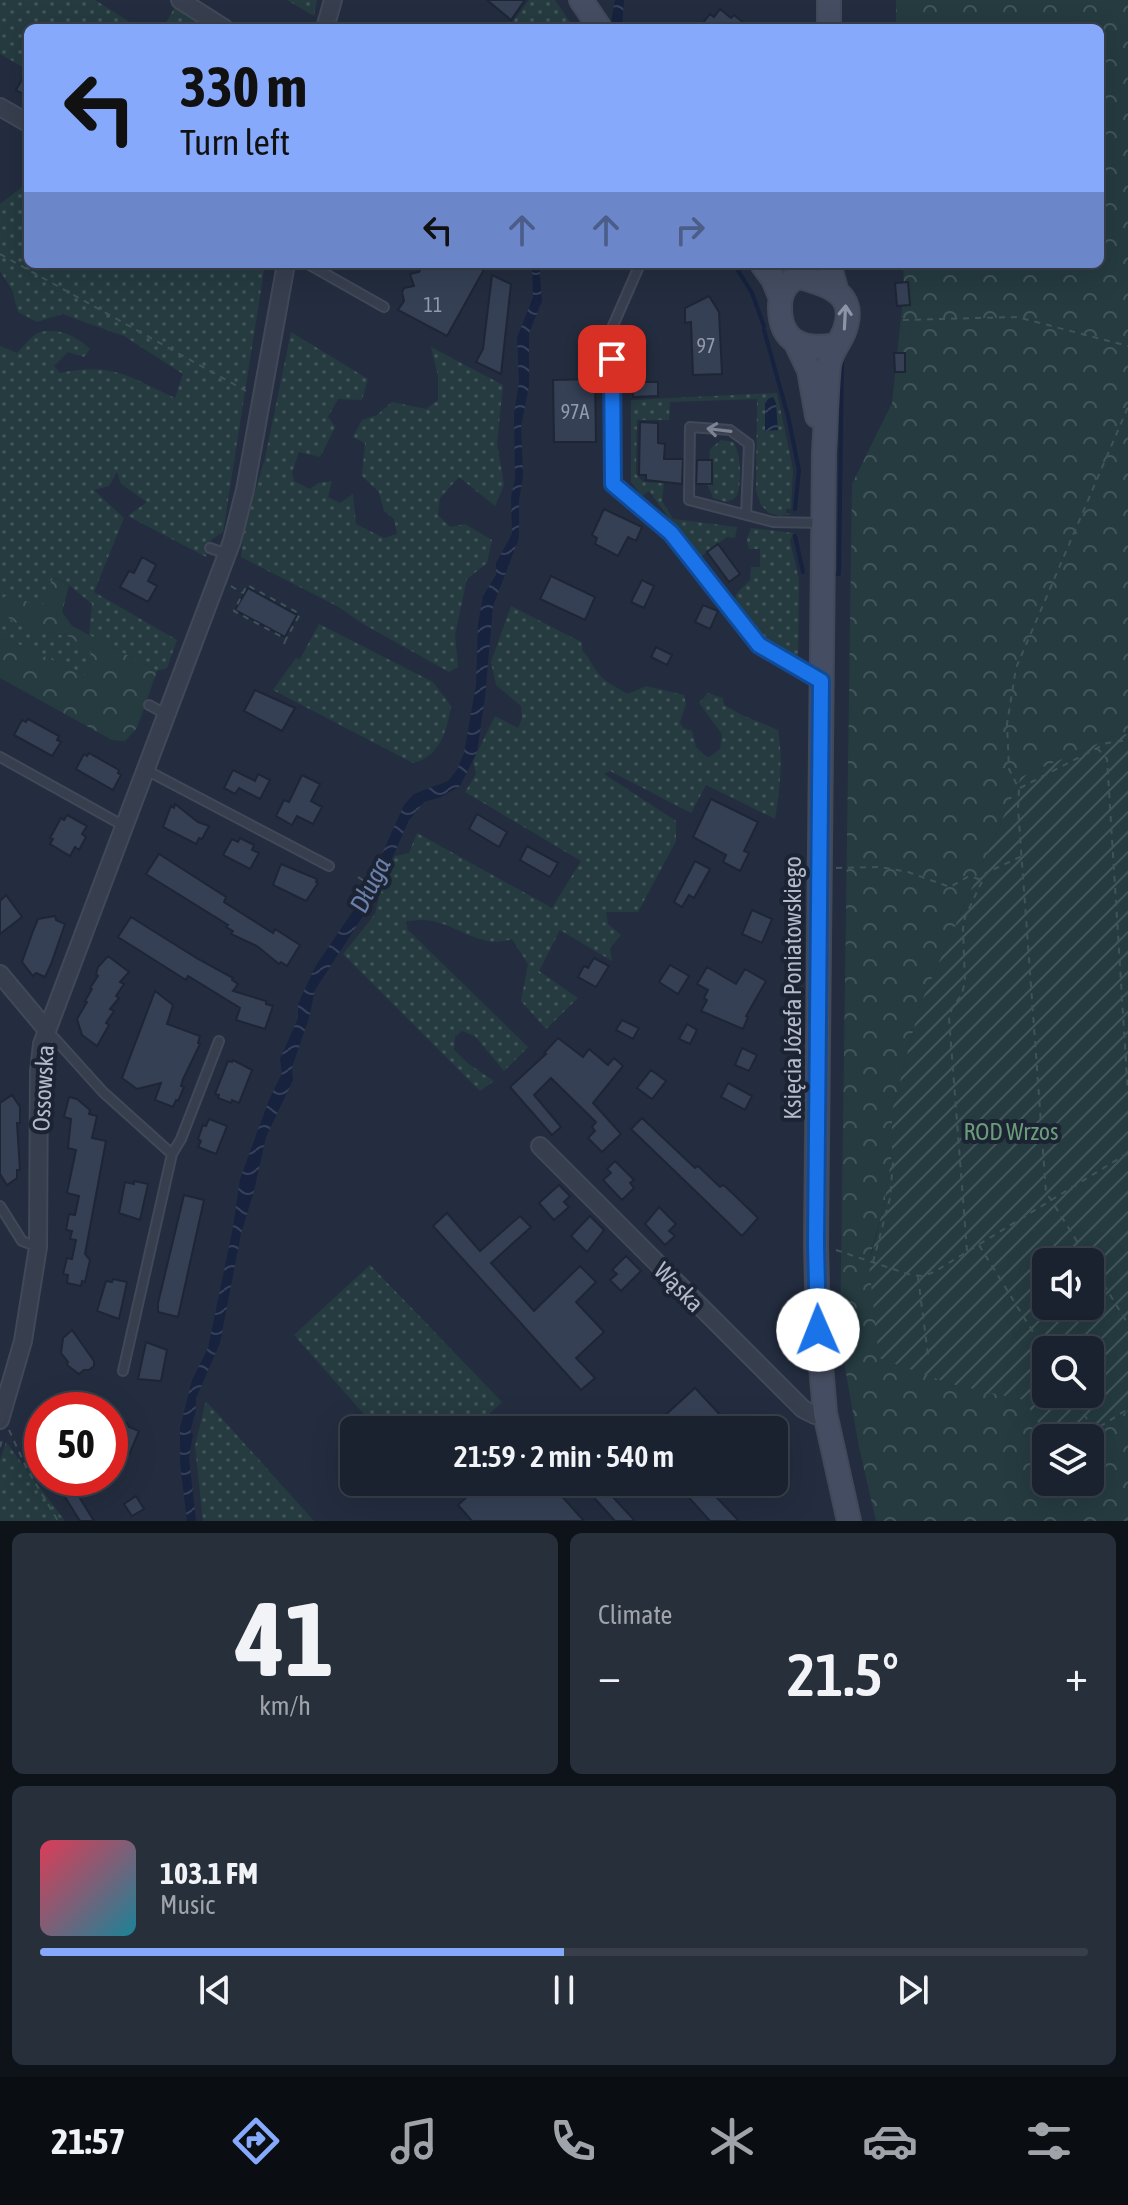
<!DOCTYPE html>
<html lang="en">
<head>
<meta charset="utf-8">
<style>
  body { margin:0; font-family:"Asap Condensed",sans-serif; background:#272f3b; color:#f1f3f6; height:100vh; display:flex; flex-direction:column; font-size:30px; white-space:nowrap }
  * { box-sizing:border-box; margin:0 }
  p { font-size:26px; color:#9fa4aa }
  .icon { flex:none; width:44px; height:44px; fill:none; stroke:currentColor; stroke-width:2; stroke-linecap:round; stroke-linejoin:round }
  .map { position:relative; height:1521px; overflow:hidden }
  .drawer { display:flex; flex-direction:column; gap:12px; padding:12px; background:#0e131a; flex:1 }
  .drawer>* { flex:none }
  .top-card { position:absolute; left:24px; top:24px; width:1080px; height:244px; border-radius:12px; box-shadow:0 8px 32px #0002,0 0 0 2px #383f4b; background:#86a9fc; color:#111; overflow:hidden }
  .buttons { position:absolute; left:1032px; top:1248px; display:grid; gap:16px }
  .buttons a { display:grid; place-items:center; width:72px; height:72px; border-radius:12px; background:#1a222f; box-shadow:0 8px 32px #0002,0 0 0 2px #383f4b; font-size:40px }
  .speed { position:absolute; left:24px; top:1392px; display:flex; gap:16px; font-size:40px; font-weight:700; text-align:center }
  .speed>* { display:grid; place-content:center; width:104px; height:104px; border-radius:50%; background:#1a222f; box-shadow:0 8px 32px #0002,0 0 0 2px #383f4b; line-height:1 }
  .speed .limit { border:12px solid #d22; background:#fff; color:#111 }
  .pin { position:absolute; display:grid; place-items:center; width:68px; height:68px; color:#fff; margin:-34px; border-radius:16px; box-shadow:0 4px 12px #0006 }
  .me { position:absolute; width:88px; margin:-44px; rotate:359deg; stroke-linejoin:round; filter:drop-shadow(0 0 6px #0008) }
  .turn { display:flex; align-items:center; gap:28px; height:168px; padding:0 24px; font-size:36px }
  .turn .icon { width:104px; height:104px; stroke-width:2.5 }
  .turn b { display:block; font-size:56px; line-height:68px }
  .lanes { display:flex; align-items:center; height:76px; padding:0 24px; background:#0003; justify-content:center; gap:40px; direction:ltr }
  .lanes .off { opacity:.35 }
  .big { font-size:60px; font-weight:600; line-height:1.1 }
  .drawer .card { flex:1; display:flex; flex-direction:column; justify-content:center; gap:12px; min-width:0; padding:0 28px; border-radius:12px; background:#272f3b }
  .drawer .dial { align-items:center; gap:0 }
  .dial b { font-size:104px; line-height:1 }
  .song { display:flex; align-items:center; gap:24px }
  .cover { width:96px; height:96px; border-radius:12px; background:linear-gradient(135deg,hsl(350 70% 55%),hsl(190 70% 35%)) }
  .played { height:8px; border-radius:4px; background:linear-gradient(90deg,#86a9fc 50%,#383f4b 50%) }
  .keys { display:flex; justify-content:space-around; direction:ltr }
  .heat { display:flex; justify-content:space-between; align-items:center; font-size:44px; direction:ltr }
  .drawer .tiles { flex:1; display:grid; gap:12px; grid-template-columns:1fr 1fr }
  .card:last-child { grid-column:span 2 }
  .trip { position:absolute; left:340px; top:1416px; width:448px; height:80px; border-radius:12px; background:#1a222f; box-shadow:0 8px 32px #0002,0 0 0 2px #383f4b; font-weight:600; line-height:80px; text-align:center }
  .dock { display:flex; height:128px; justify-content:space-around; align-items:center; background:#0a0e13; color:#9fa4aa }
  .dock .icon { width:56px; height:56px }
  .dock .active { color:#86a9fc }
  .dock b { font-size:36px; color:#f1f3f6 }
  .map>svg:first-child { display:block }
  .grass { fill:url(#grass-dots) }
  .forest { fill:url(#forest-crowns) }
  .garden { fill:url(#garden-furrows); fill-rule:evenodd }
  .water { fill:url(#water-waves) }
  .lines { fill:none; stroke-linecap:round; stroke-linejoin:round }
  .stream { stroke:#16223e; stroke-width:4 }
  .building { fill:#354055; stroke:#1e2636; stroke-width:2 }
  .lane-casing { stroke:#414858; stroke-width:12 }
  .street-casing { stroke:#414858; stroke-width:20 }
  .secondary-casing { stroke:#414858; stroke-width:26 }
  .path { stroke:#3e5458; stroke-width:2; stroke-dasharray:6 6; stroke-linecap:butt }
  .lane { stroke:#373f4f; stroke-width:8 }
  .street { stroke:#373f4f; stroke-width:16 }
  .secondary { stroke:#454d62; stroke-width:22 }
  .oneway { stroke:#8d94a6 }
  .oneway2 { stroke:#7c8393 }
  .route-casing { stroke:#114b97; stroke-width:20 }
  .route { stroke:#1a73e8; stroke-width:14 }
  .labels { text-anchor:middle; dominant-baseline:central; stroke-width:8; stroke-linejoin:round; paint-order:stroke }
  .number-label { font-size:20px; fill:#929aab }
  .street-label { font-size:24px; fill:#b4baca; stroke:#1c2434 }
  .park-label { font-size:24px; fill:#6a9c7a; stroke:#1c2434 }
  .water-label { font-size:26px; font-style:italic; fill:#6b80aa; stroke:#1c2434 }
</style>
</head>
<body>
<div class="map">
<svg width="1128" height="1521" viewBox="0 0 1128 1521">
  <defs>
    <pattern id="grass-dots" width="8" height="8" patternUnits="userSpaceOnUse" patternTransform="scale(2)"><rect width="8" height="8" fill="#253b40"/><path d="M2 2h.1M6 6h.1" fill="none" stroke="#42555a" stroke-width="1.8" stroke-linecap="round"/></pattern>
    <pattern id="forest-crowns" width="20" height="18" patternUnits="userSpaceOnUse" patternTransform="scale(2)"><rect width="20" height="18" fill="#253b40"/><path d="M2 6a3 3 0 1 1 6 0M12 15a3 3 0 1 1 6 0" fill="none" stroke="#42555a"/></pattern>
    <pattern id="garden-furrows" width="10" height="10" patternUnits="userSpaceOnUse" patternTransform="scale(2)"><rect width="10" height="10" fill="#253b40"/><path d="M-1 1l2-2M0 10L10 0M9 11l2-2" fill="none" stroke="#42555a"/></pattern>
    <pattern id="water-waves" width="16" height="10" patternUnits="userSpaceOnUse" patternTransform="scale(2)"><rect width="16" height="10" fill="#16223e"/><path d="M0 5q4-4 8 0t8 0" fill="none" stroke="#364059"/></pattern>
  </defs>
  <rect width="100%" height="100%" fill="#232d3f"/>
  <path class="grass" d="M0 0H95L139 28H28V70L0 54Z
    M287 0H317L314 16Z
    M529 0H555L572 25 569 28H508Z
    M176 5 211 28H163Z
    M28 162V264H265L223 532 211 540 206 557 128 516 147 502 121 484 117 472 109 486 94 490 124 518 94 592 177 640 167 668 157 671 89 635 92 604 69 585 54 577 41 609 0 604V346L17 353C23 347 30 338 36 334 55 325 78 337 90 349L84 357 68 352 54 366 60 373C113 362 129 377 175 398L183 374 124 336 62 314 37 322 18 312 12 290 0 271V204L21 188Z
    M291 332 368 379 362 400 338 399 328 417 335 427 320 457 299 452 292 472 294 481 310 489 318 483 332 481 328 497 340 503 353 494 356 524 384 538 397 534 394 519 384 511 379 492 362 476 365 443 353 437 362 420 377 415 392 402 426 409 438 400V375L431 347 503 385 497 443 504 485 495 506 459 477 440 498 438 515 450 527 465 524 492 540 487 563 467 579 455 634 458 667 449 672 365 625 337 606 241 557 244 528 265 458Z
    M777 393 793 469 791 509H786V513L792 514 779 516 769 513 761 505 756 491 757 399 670 402 669 420H637L636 474 643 482 664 483 662 501 673 519 737 527 735 538 727 537 699 558 649 491 642 496 631 482V400Z
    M721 440 733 442C741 451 742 484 737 495 734 500 731 500 726 502L713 498 708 485 710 449Z
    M751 528 793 533 790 541 799 579 798 666 771 648 734 606 736 594 750 580 751 567H760V549H749L747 539Z
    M511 606 581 642 583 652C590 658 590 662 595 669 602 681 616 687 628 694L646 686 684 695 686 704 680 722 683 728 692 731 696 747 708 758 720 749 722 734 699 703 708 693 723 698 724 705 742 715 778 730C783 761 780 788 775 819L706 785 691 813 610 771 604 774 676 821V841L638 912H606L608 924 621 935 610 948 612 961 560 930 539 971 578 998 546 1029 521 1001 528 964 512 939C479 950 457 923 426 920 420 919 412 921 406 921L407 929 528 1047 504 1071 475 1036 462 1031 455 1037 454 1050 470 1065 494 1081 480 1091 343 954 375 914 383 879 395 856 409 853 417 833 552 908 581 861 465 792 476 774 473 761 495 716 518 728 522 718 521 706 496 685 491 662Z
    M0 611 14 622 45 633 66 635 92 651 87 676 0 636Z
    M319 624 433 682 451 706C447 730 440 757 413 763L273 690 296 658 300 659Z
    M370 1265 502 1402 472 1430H378L294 1335Z
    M206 1401 314 1521H203L195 1446Z
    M6 1442 65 1521H0V1460Z"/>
  <path class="forest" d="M896 0H1128V734L1117 735 1021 777 920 1005 892 1111V1153L885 1200 871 1253 951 1384 1025 1400 1048 1438 1046 1482H1090V1438H1082L1128 1411V1521H876L859 1447 840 1339 852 484 892 403 904 289 903 264H1100V28H896Z
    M53 577 69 585 62 612 72 626 157 671 137 728 125 741 112 740 0 678V636L87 676 91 651 66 635 45 633 14 622 0 611V600L10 593 41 609Z"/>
  <path class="garden" d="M1128 734V1411L1082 1438H1048L1024 1400 951 1384 879 1358 869 1265 885 1200 892 1153V1111L920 1005 1021 777 1117 735ZM1046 1262H1090V1306H1046ZM1046 1350H1090V1394H1046Z"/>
  <path class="water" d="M615 0H624L622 26 621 28H606L611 22Z
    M532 264H539L542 301 529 333V386L521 426 523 476 519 500V538L493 606 485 697 477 752 460 786 441 797 424 802 409 820 374 899 315 990 309 1018 292 1067 293 1080 266 1137 254 1191 241 1234 220 1343 196 1398V1410L190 1432 193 1434 189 1458 196 1521H187L180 1463V1428L192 1380 208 1348 233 1227 240 1179 269 1100 282 1073 280 1059 298 1018V1004L303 993 315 967 363 896 404 805 414 794 448 781 457 770 464 753 476 685 478 624 483 596 496 575V563L512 534 511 497 515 479 514 413 519 382 517 338 533 297Z
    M773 397 776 403 778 430 765 431V404L768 399Z"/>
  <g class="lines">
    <path class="stream" d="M734 264 752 293 764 326
      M764 330 788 416 799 470 795 509
      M795 536 803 572
      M835 574H839L842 356"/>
  </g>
  <path class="building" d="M487 0H525L511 20Z
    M720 9 731 18 734 15 750 28H699L710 14 714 17Z
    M28 69V97L16 90Z
    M423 264H487L447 336 398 310 404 301 402 292 404 288 414 286 410 274 419 272Z
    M492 275 511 284 501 374 476 362 483 349Z
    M908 282 910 305 897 306 895 283Z
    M709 296 719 312 722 374 693 375 691 322 685 323V308Z
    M894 353H905V372H895Z
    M645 373 646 382H658V396L633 397V374Z
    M595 379 596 442H554L553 380Z
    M640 422 658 423V443L665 444 664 459H683L682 484 646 480V475H639Z
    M697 460H712V484H696Z
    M604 509 642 527 636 541 628 537 618 556 595 544 597 538 592 535Z
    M718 544 740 574 729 582 707 552Z
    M142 557 156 565 148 581 157 586 148 602 120 587 129 571 134 573Z
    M551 576 595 597 585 620 540 599Z
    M642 580 654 586 644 608 631 602Z
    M248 588 297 615 285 637 235 610Z
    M703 605 718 611 710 629 695 622Z
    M656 647 672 655 667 665 651 657Z
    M255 690 295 708 282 731 244 711Z
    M28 719 59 736 57 740 61 742 52 756 14 735 22 720 26 722Z
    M89 753 119 770 118 773 121 775 113 790 76 769 84 754 87 756Z
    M233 770 255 781 258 774 270 780 260 799 239 788 235 794 224 788Z
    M302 775 320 784 311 801 322 807 313 824 297 816 292 825 276 816 284 800 289 802Z
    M711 799 758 822 744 851 749 853 740 871 723 862 726 855 693 837Z
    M175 804 198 822 209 826 202 839 199 838 196 844 163 827 171 806 174 808Z
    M477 814 507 832 499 847 469 829Z
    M67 815 87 826 82 834 86 837 79 850 75 847 70 856 50 844 53 839 50 838 61 818 64 820Z
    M240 838 254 845 252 850 259 853 250 869 223 855 232 839 238 842Z
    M527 846 558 863 550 877 520 860Z
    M159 854 226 897 224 902 273 933 275 929 300 945 287 966 281 962 279 964 257 946 231 934 233 931 226 927 228 925 146 874Z
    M695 861 710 869 694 898 689 895 682 907 674 902Z
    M281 864 317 879 316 882 318 883 306 901 273 885Z
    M6 895 22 917 0 934V901Z
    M752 910 772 919 762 943 742 934Z
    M55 916 56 920 65 924 51 964 45 977 36 973 33 976 22 962 33 931 38 919Z
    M131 917 198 959 233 978 232 980 238 984 233 991 266 1001V1004L273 1006 265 1029 236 1020 240 1008 188 976 186 980 118 937Z
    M108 956 129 972 120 982 124 984 116 996 119 998 110 1009 114 1011 106 1023 109 1025 97 1046 82 1035 77 1019 87 1002 85 1001 92 989 90 988 98 976 96 974 98 967Z
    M594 958 609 966 596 987 578 977 584 966 588 968Z
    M670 965 689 976 678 994 659 982Z
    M707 967 736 984 745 969 766 981 746 1016 748 1017 743 1029 701 1011 707 1000 704 998 708 990 697 984Z
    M155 991 173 1005 167 1024 200 1036 198 1043 200 1044 183 1079 181 1086 184 1087 178 1101 176 1100 173 1107 155 1100 161 1083 137 1089 122 1078Z
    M622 1020 639 1028 633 1039 616 1030Z
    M687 1024 697 1030 690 1044 679 1039Z
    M558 1038 583 1057 589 1049 608 1065 614 1058 623 1066 593 1103 621 1134 602 1152 588 1138 595 1131 592 1127 596 1122 551 1078 534 1095 561 1127 552 1135 510 1087 546 1054 544 1053Z
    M742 1048 757 1055 749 1071 735 1065Z
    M233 1060 252 1070 239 1103 232 1100 231 1103 218 1098 219 1095 215 1094 228 1061 232 1062Z
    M651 1070 666 1081 652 1099 637 1088Z
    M728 1083 752 1096 745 1110 721 1097Z
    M12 1095 20 1107V1123H17L20 1170H17V1178L7 1185 0 1174V1103Z
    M69 1097 77 1099 90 1110 89 1114 97 1116 92 1138 106 1141 85 1254 90 1260 85 1282 82 1281 81 1286 67 1283 68 1275 63 1274 67 1258 72 1259 76 1240 70 1239 72 1231 66 1230 69 1214 75 1215 79 1196 67 1193 76 1150 68 1148 71 1119 64 1117Z
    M642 1118 695 1168 698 1166 720 1187 723 1185 727 1188 758 1218 742 1236 631 1129Z
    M209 1119 227 1126 216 1154 198 1147 201 1141 198 1139 203 1125 206 1126Z
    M615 1161 634 1180 630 1183 634 1188 622 1200 603 1180 611 1173 607 1169Z
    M134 1181 148 1184 140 1220 119 1213 125 1182 134 1184Z
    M559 1185 570 1196 564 1202 569 1207 554 1220 539 1203Z
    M184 1195 204 1200 178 1317 158 1312V1303Z
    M659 1207 676 1224 669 1231 675 1236 665 1245 645 1224Z
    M447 1213 480 1251 520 1216 531 1227 491 1263 534 1311 580 1266 596 1282 576 1302 604 1332 576 1358 595 1378 581 1390 433 1226Z
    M590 1216 604 1230 587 1252 571 1236Z
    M626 1256 641 1271 621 1291 610 1280 617 1274 612 1270Z
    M113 1279 127 1282 119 1319 97 1311 106 1281 112 1282Z
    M72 1330 94 1361V1366L89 1370H84L79 1374 67 1365 68 1362 61 1353 63 1338Z
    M146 1342 167 1350 161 1381 138 1379Z
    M695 1388 724 1419 711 1430H649Z
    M110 1407 119 1426 127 1423 129 1427 139 1431 129 1455 119 1450 114 1452 110 1447Z
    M70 1482 94 1521H80L60 1489Z
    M483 1482H549L584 1521H472L458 1505Z
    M580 1482H599L635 1521H615Z
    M675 1482H702L739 1521H710Z
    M136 1496 144 1509 132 1516 124 1504Z"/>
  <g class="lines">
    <defs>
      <path id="lane" d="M308 264 384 307
        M640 264 612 328 613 484 671 533 759 645 820 681
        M746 515 749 444 730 430 690 427 689 500 773 522 822 523
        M210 548 227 554
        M149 705 166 714
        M0 757 124 826
        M146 770 329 866
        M47 1030 103 1092 172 1154 123 1371
        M172 1154 181 1139 219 1041
        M0 1206 22 1241 38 1247"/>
      <path id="street" d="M180 0 224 28
        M325 28 333 0
        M0 107 28 123
        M0 974 47 1030
        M540 1146 803 1409 815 1415 825 1413
        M0 1420 23 1341 38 1247 39 1071 42 1044 232 541 245 490 286 264"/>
      <path id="secondary" d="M581 0 600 28
        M829 28V0
        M762 264 773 279 780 296
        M829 264 836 289
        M796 343 809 370 817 416
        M835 345C803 351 780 342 780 307 780 296 783 288 792 280 800 275 807 279 816 282 841 290 855 303 844 332 839 344 831 352 829 365 826 394 826 423 824 452L816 1244 818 1330 825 1413 849 1521"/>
    </defs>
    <use href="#lane" class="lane-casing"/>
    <use href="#street" class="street-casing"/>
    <use href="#secondary" class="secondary-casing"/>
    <path class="path" d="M0 254 246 391
      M903 320 1017 317 1128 346
      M231 586 242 593
      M284 644 286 639 234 611 247 585 300 614 286 639
      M1097 748 1107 759 1128 1094
      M1020 788 1107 743 1128 740
      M836 868 880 867 908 872 950 887 969 876 982 880
      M358 877 383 893
      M979 1245 1046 1353
      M836 1250 911 1275 923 1276 934 1272 1128 1153
      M967 1251 949 1018 952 1008 962 994 965 981 963 929 965 917 986 873 1022 856
      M873 1262 890 1198 893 1162
      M1090 1262 1046 1192 1018 808 1019 789 1009 769 1007 724 1016 668 1128 407
      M1091 1264 1128 1324
      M918 1277 928 1355
      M1071 1394 1092 1427 1096 1429 1128 1409
      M9 1430 27 1469 58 1521
      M0 1447 3 1436"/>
    <use href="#lane" class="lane"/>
    <use href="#street" class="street"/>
    <use href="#secondary" class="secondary"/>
  </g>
  <defs><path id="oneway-shaft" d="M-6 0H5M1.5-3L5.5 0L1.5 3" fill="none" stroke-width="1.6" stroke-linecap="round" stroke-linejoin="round" transform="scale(2)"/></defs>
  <use class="oneway" href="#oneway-shaft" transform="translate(845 317) rotate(-87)"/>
  <use class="oneway2" href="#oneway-shaft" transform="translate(719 430) rotate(-173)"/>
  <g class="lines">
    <defs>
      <path id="route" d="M612 359 613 484 671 533 759 645 821 681 816 1244 818 1330"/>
    </defs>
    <use href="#route" class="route-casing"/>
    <use href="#route" class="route"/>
  </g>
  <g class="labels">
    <g class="number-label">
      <text x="433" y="304">11</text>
      <text x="706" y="345">97</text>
      <text x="575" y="411">97A</text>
    </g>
    <g class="street-label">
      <text transform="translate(792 988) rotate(-90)">Księcia Józefa Poniatowskiego</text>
      <text transform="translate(43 1088) rotate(-87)">Ossowska</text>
      <text transform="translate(679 1287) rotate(45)">Wąska</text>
    </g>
    <g class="park-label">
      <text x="1011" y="1131">ROD Wrzos</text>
    </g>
    <g class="water-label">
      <text transform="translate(370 885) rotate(-63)">Długa</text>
    </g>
  </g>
</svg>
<div class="buttons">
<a><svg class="icon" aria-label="sound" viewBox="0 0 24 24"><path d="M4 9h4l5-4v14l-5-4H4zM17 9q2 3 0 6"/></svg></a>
<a><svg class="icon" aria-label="search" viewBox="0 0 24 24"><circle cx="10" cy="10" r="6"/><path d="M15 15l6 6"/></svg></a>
<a><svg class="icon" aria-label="layers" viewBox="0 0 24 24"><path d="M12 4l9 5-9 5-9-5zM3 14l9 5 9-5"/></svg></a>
</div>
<div class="speed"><div class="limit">50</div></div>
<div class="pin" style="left:612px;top:359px;background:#d93025"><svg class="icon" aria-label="arrive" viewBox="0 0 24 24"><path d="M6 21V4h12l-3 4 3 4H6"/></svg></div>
<svg class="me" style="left:818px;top:1330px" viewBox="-20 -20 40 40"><circle r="19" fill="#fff"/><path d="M0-13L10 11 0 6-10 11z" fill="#1a73e8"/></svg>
<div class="trip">21:59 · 2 min · 540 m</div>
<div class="top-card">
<div class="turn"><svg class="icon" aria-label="left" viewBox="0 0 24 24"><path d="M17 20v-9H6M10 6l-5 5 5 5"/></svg><div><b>330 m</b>Turn left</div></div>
<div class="lanes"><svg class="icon" aria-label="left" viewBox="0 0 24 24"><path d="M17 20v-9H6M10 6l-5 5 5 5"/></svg><svg class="icon off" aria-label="ahead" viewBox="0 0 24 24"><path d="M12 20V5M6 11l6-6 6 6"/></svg><svg class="icon off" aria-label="ahead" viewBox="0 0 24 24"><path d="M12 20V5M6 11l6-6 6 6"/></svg><svg class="icon off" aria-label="right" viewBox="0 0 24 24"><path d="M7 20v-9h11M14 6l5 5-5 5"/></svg></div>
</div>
</div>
<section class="drawer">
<div class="tiles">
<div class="card dial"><b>41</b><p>km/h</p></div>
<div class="card"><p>Climate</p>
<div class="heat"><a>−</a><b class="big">21.5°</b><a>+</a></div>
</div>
<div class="card">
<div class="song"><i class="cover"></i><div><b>103.1 FM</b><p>Music</p></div></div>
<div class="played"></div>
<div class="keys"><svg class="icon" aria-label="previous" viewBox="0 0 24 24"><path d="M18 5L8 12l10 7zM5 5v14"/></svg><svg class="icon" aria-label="pause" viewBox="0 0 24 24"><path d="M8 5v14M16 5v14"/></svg><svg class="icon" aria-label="next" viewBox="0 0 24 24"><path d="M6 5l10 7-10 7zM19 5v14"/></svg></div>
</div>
</div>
</section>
<nav class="dock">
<b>21:57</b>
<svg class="icon active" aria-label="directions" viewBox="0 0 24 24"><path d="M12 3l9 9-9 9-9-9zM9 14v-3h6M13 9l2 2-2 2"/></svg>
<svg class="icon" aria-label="music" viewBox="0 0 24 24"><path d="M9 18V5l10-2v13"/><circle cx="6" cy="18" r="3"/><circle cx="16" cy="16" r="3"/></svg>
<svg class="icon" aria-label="phone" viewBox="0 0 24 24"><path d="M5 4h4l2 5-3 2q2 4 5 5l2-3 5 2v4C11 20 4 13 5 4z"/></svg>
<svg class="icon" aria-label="climate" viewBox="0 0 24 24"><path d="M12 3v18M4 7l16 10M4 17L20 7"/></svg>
<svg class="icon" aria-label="car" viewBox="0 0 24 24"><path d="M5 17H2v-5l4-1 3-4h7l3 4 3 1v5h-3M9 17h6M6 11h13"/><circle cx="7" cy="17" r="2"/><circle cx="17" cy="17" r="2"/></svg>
<svg class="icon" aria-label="filters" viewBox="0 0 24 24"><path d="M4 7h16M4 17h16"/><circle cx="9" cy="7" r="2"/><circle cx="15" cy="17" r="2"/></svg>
</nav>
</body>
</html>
